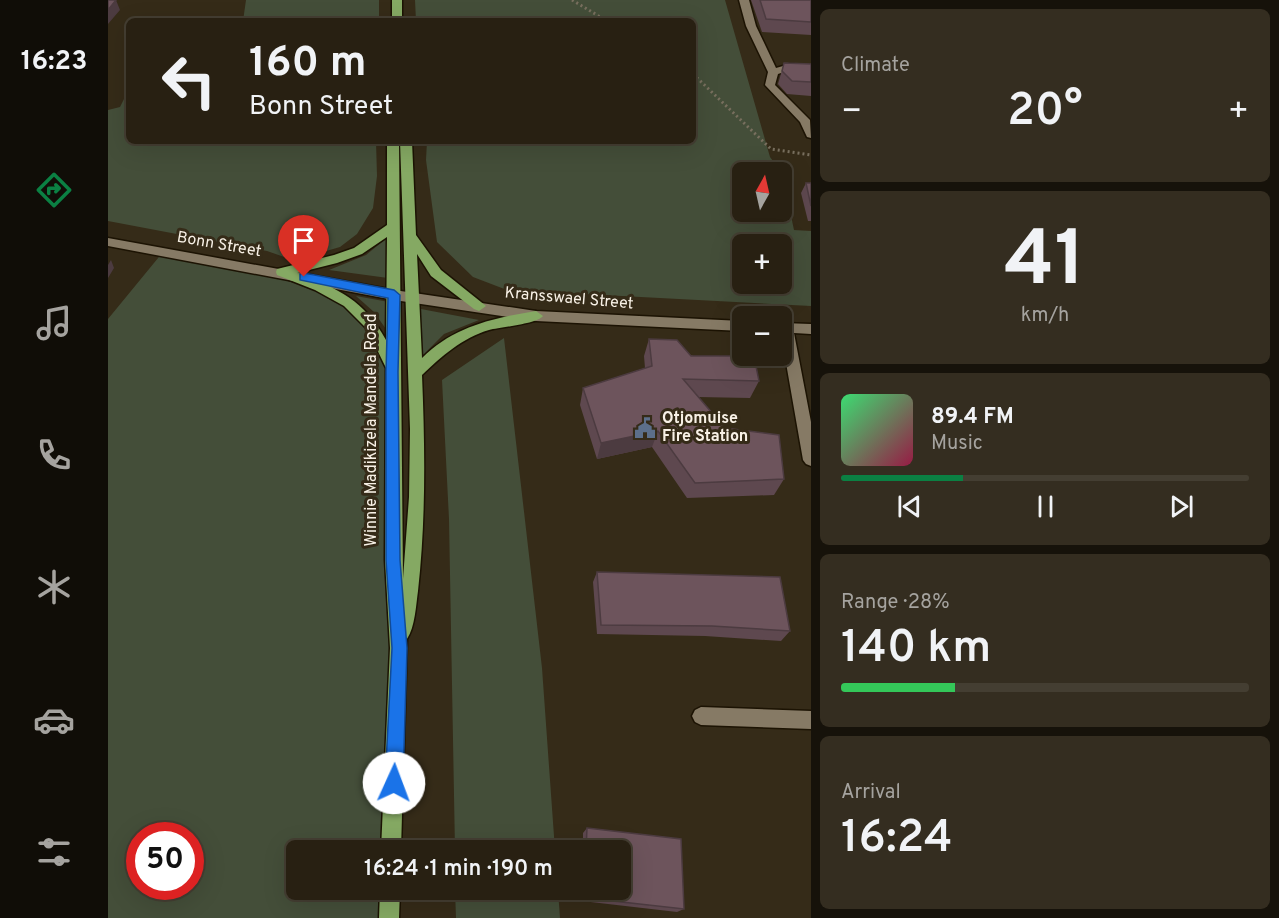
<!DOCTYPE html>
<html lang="en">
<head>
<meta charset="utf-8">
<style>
  body { margin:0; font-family:Overpass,sans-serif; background:#342d20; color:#f1f3f6; height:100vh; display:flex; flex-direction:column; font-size:22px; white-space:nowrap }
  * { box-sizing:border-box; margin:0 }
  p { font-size:20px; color:#a5a39f }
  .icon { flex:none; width:33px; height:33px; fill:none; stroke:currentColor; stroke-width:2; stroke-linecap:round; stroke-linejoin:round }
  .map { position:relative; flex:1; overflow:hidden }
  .panel { display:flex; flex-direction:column; gap:9px; padding:9px; background:#16120a; width:468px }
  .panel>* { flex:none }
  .hud { position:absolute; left:18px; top:18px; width:570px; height:126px; border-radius:9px; box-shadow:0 6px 24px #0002,0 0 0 2px #443e32; background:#282012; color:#f1f3f6; overflow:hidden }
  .needle { width:39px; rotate:8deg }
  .fabs { position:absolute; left:624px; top:162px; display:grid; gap:12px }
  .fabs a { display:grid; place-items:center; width:60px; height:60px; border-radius:9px; background:#282012; box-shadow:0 6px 24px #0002,0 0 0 2px #443e32; font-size:30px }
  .speed { position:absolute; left:18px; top:822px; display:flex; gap:12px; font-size:30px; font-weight:700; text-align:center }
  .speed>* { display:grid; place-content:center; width:78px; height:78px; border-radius:50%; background:#282012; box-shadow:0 6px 24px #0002,0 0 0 2px #443e32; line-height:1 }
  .speed .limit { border:9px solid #d22; background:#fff; color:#111 }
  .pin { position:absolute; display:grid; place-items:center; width:51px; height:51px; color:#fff; margin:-62px -26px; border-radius:50% 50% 50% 0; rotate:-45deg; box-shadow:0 0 6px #0007 }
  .pin .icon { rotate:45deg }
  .me { position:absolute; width:66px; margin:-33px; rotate:2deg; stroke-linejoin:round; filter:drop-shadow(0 0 4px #0008) }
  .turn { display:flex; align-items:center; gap:21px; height:126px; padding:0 24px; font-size:27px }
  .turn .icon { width:78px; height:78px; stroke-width:2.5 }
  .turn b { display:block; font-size:42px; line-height:51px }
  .big { font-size:45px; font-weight:600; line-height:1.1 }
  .panel .tile { flex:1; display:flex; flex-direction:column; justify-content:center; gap:9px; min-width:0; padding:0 21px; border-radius:9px; background:#342d20 }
  .panel .dial { align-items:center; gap:0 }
  .dial b { font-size:78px; line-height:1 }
  .song { display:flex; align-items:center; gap:18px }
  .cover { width:72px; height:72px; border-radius:9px; background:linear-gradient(135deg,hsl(140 70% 55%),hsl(340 70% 35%)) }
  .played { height:6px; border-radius:3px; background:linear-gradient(90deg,#0b8043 30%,#443e32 30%) }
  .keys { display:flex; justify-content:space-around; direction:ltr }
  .heat { display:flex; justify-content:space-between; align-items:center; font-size:33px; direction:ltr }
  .charge { height:9px; border-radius:4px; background:linear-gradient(90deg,#34c759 28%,#443e32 0) }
  .trip { position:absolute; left:178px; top:840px; width:345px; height:60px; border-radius:9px; background:#282012; box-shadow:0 6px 24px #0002,0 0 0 2px #443e32; font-weight:600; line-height:60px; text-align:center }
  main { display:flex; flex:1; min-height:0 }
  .tabs { display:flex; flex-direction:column; width:108px; justify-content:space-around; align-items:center; background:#100d07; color:#a5a39f }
  .tabs .icon { width:42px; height:42px }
  .tabs .selected { color:#0b8043 }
  .tabs b { font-size:27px; color:#f1f3f6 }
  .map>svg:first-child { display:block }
  .green { fill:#444e39; fill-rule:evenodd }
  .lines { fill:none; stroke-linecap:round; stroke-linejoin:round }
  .minor-casing { stroke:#1c1303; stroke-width:3 }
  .major-casing { stroke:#1c1303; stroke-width:3 }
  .path { stroke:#786f5e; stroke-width:3; stroke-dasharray:2 3; stroke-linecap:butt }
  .minor { fill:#867a65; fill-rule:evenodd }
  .major { fill:#85a963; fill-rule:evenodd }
  .wall { fill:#5e484f }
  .shaded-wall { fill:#4c3b40 }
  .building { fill:#6d545c; stroke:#4c3b40; stroke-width:1.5 }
  .route { fill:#1a73e8; stroke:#114b97; stroke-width:1.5 }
  .labels { text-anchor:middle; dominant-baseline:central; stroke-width:6; stroke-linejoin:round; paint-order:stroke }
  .street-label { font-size:16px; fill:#f8f1e6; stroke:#352b18 }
  .poi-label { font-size:16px; font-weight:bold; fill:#f8f1e6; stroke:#352b18; text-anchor:start }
</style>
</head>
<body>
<main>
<nav class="tabs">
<b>16:23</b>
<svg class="icon selected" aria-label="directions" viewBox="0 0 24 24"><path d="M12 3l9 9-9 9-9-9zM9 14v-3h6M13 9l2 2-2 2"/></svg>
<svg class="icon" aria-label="music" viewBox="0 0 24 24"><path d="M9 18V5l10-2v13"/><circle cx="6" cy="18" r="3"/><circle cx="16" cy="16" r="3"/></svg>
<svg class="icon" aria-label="phone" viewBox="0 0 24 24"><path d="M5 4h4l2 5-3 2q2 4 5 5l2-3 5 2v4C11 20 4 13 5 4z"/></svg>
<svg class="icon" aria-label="climate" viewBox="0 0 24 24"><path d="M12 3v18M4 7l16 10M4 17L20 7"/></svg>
<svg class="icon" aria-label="car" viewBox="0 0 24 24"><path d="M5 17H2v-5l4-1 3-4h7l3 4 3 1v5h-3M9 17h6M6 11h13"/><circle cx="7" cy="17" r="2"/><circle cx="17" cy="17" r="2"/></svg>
<svg class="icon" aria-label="filters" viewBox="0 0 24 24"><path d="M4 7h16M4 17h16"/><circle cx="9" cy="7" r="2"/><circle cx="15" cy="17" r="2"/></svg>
</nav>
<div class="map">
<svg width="703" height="918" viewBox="0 0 703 918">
  <rect width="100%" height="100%" fill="#352b18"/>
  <path class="green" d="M138 0H271V21H135Z
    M307 0H617L662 157 673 172H634V212H674V173L686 230 703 231V306L399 290 365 277 329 242 318 160 319 141H585V21H308ZM674 244V284H634V244Z
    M21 89V141H268L269 176 265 208 249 234 232 247 201 256 182 259 159 251 0 221V110L12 107Z
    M280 237V278L221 270 258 255Z
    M55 252 174 272 245 304 284 372 291 648 283 850H189V890H282L281 918H0V319ZM32 836H82V886H32Z
    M248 296 281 302 280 332 266 312Z
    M313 309 371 320 336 334 312 358Z
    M396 338 434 668 447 850H347L341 519 334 380Z
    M347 890H450L452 918H348Z"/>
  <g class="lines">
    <defs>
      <path id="minor" d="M631 0H641L648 26 668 68 682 64 703 66V72L682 70 670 74 667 85 702 120 703 138 699 137 692 122 657 85 660 72 638 26Z
        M0 238 286 290 428 311 634 321V331L428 321 286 300 0 246Z
        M674 323 703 324V334L686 333 703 422V466L698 464 695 460 674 340Z
        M593 707 703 711V729L593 725 587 722 584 716 587 710Z"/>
      <path id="major" d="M284 0H294V21H284Z
        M279 141H291L295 579 301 497 302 429 292 141H304L308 235 333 270 378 306 371 311 366 309 323 276 309 254 314 358C346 326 385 318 428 311L435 316C429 324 393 327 381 330 354 338 334 356 314 375 317 447 318 519 310 591 308 605 307 627 299 639L293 850H273L282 648 277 560 278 368 259 329 236 306 207 290 169 275 168 272 169 269 226 255 246 248 279 225ZM279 237 278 340C256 300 231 289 189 273L229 263 254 254Z
        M272 890H292L291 918H271Z"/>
    </defs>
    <use href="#minor" class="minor-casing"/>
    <use href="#major" class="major-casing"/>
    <path class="path" d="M464 0 499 21
      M585 74 663 149 703 155"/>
    <use href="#minor" class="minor"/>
    <use href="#major" class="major"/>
  </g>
  <path class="wall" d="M643 0H703V35L654 32Z
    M676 63 703 64V96L679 94 670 84Z
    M698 183H703V221H700L693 193Z
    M541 339 651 381 642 398 590 397 617 428 676 479 666 495 579 498 544 447 489 459 472 405 475 388 537 368 536 356Z
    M489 572 682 631 673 641 597 636 489 634 485 582Z
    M479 828 573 839 576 909 569 912 474 901V890H513V850H475V833Z"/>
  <path class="shaded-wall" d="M8 0 12 10 0 24V10Z
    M3 260 6 268 0 278V265Z
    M550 431 544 447 489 459 493 443Z"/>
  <path class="building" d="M0 0H8L0 10Z
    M652 0H703V22L658 19Z
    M676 63 703 64V82L684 81 674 71Z
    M698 183H703V206Z
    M541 339 569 340 583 356H646L651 381 575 379 617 428 671 435 676 479 587 483 550 431 493 443 475 388 544 366Z
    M489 572 672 577 682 631 604 626 493 625Z
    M479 828 573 839 576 909 478 898V890H513V850H478Z"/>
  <path class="route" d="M196 273 286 290 292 295 290 372 292 560 299 648 295 783 292 789 286 792 280 789 277 783 284 648 278 560V372L280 298 192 280V274Z"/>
  <defs>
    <symbol id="civic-bare" viewBox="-9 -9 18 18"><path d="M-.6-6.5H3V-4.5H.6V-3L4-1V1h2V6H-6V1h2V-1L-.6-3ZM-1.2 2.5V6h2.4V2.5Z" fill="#5c6f8a" stroke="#352b18" stroke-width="2.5" paint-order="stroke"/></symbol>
  </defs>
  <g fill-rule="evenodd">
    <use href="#civic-bare" x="522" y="413" width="30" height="30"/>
  </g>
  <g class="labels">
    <g class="street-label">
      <text transform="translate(111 245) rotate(10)">Bonn Street</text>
      <text transform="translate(461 299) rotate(5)">Kransswael Street</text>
      <text transform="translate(264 430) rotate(-90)">Winnie Madikizela Mandela Road</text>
    </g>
    <g class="poi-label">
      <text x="554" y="419">Otjomuise<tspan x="554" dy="18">Fire Station</tspan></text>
    </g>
  </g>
</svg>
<div class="fabs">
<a><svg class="needle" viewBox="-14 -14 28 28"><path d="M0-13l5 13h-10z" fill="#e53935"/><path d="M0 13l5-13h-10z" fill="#a5a39f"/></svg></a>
<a>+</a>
<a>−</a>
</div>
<div class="speed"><div class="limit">50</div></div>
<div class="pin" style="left:196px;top:277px;background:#d93025"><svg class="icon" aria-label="arrive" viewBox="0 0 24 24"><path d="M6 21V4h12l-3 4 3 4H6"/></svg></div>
<svg class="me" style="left:286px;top:783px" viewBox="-20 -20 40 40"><circle r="19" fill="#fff"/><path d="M0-13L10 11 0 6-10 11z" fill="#1a73e8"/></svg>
<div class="trip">16:24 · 1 min · 190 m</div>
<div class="hud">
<div class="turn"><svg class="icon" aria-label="left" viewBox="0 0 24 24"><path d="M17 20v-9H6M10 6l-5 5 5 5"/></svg><div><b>160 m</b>Bonn Street</div></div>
</div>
</div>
<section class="panel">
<div class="tile"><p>Climate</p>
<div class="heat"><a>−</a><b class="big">20°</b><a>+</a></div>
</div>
<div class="tile dial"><b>41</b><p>km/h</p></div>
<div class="tile">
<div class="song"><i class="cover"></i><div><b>89.4 FM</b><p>Music</p></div></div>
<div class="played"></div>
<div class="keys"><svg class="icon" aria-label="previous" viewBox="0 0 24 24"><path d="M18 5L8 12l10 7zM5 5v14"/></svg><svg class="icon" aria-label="pause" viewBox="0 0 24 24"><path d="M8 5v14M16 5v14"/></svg><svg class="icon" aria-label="next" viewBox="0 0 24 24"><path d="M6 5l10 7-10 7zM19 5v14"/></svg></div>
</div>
<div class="tile"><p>Range · 28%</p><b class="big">140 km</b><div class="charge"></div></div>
<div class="tile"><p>Arrival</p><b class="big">16:24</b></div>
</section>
</main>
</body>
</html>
